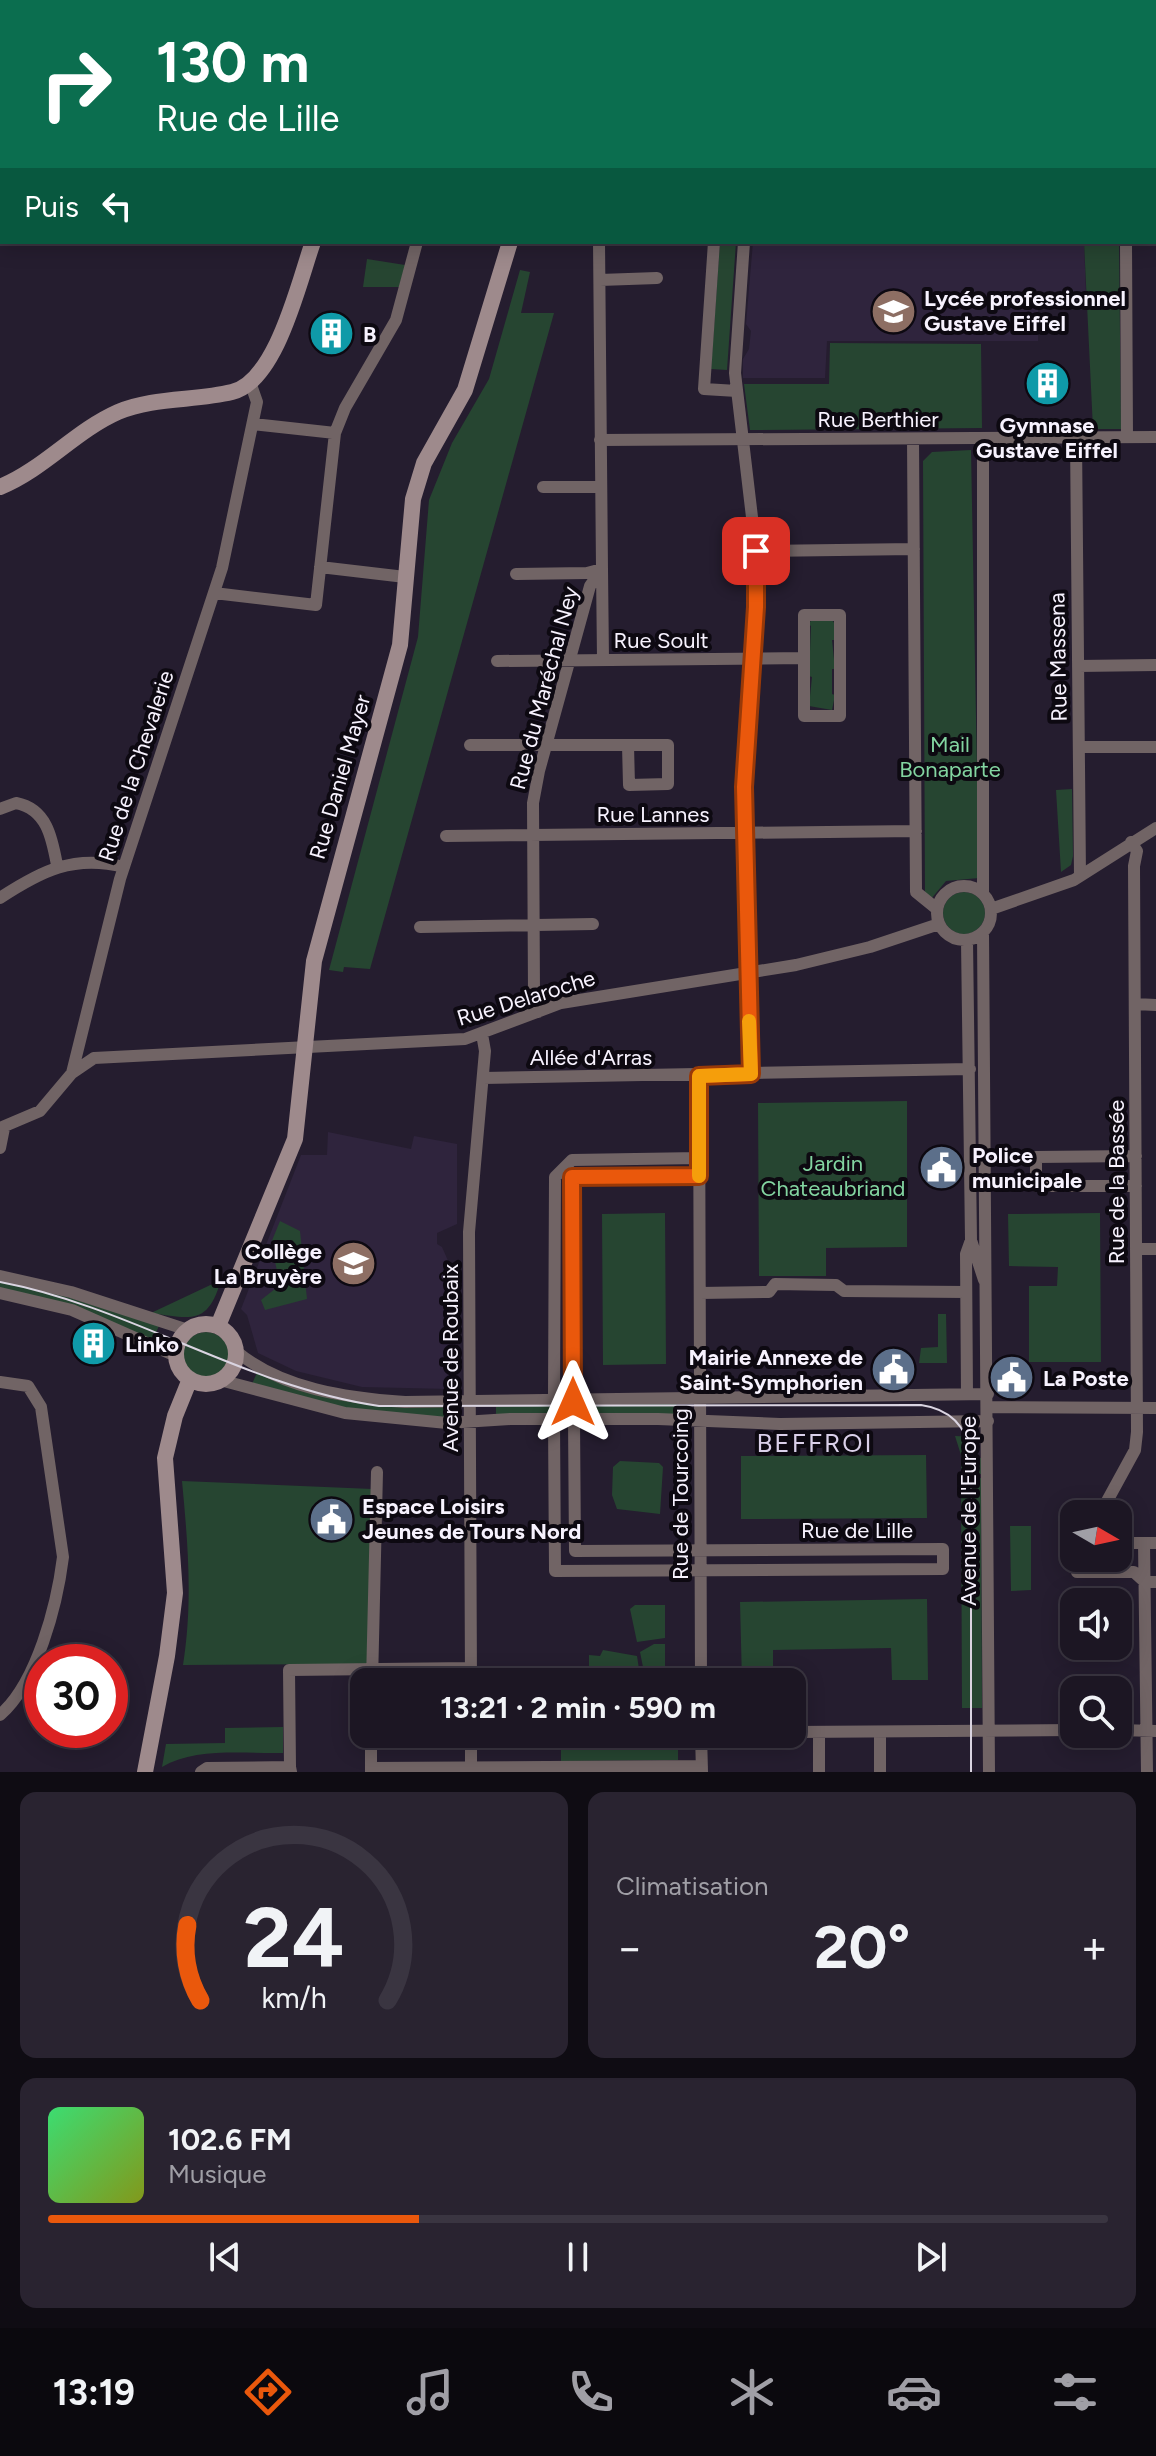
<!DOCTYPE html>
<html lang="fr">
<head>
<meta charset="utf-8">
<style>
  body { margin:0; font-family:Figtree,sans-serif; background:#292330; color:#f1f3f6; height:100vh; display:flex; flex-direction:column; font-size:30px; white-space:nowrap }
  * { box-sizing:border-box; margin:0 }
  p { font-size:26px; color:#a09fa6 }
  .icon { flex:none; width:44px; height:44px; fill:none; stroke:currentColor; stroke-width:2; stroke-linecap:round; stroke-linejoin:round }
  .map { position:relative; height:1772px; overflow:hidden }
  .side { display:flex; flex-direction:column; gap:20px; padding:20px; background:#0f0c13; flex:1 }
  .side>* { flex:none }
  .guide { position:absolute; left:0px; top:0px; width:1156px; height:244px; box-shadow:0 4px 20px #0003,0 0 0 2px #3a3541; background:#0b6e4f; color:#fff; overflow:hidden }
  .needle { width:52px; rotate:99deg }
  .controls { position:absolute; left:1060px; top:1500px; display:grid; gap:16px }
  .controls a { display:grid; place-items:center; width:72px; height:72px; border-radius:16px; background:#1c1623; box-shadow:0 4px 20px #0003,0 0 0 2px #3a3541; font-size:40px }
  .speed { position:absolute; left:24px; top:1644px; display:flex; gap:16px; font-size:40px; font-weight:700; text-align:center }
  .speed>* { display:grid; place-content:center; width:104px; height:104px; border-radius:50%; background:#1c1623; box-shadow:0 4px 20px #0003,0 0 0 2px #3a3541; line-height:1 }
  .speed .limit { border:12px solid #d22; background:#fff; color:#111 }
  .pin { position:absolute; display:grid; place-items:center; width:68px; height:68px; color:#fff; margin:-34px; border-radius:16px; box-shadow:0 4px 12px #0006 }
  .me { position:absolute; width:88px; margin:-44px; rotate:0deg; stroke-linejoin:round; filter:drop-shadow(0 0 6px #0008) }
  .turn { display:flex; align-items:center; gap:28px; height:168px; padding:0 24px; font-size:36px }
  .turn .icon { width:104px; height:104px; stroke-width:2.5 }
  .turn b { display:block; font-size:56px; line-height:68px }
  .then { display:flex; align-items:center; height:76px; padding:0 24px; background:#0003; gap:16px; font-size:30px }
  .big { font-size:60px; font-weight:700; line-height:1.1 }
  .side .widget { flex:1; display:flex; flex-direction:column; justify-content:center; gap:12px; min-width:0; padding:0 28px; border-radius:16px; background:#292330 }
  .side .dial { align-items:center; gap:0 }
  .dial svg { height:208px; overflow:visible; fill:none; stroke:#3a3541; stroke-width:7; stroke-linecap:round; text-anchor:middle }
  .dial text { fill:#f1f3f6; stroke:none }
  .song { display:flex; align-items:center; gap:24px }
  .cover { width:96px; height:96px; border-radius:12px; background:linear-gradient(135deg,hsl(140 70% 55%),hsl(70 70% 35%)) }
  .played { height:8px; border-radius:4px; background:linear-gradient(90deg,#ea580c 35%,#3a3541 35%) }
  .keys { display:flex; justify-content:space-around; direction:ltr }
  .heat { display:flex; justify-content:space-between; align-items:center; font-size:44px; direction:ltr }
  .side .tiles { flex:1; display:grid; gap:20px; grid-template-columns:1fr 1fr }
  .widget:last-child { grid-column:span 2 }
  .trip { position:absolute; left:350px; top:1668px; width:456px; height:80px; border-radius:16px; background:#1c1623; box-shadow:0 4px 20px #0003,0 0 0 2px #3a3541; font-weight:700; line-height:80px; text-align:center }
  .dock { display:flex; height:128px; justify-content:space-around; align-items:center; background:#0b090e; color:#a09fa6 }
  .dock .icon { width:56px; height:56px }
  .dock .on { color:#ea580c }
  .dock b { font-size:36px; color:#f1f3f6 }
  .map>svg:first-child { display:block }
  .built { fill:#2f243d }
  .green { fill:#264531 }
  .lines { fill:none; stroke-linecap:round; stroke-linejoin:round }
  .street { stroke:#716465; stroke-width:12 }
  .secondary { stroke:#9e8a8c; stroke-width:16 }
  .tram { stroke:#dad4e1; stroke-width:2 }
  .route-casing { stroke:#983908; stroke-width:20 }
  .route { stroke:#ea580c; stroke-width:14 }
  .slow { stroke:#f59e0b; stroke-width:14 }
  .labels { text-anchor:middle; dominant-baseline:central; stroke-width:8; stroke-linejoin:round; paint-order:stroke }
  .poi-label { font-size:22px; font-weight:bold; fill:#f7f2fe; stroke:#0d0911; text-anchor:start }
  .street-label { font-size:22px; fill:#f7f2fe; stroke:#0d0911 }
  .park-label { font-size:22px; fill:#83d5a1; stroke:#0d0911 }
  .quarter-label { font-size:26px; letter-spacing:2px; fill:#dad0e9; stroke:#0d0911 }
</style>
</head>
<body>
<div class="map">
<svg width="1156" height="1772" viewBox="0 0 1156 1772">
  <rect width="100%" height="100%" fill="#251d2f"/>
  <path class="built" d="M753 242H1084L1086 297 1038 298V341H827L825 378H743V359L749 349 751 331 746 324Z
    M328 1132 411 1149 414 1136 457 1144V1224L437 1233V1244L442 1247 457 1281V1379L450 1389 362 1387 296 1371 258 1353 247 1315 241 1309 301 1155H327Z"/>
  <path class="green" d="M720 242H736L727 370 711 369Z
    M1084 242H1119L1121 429H1093Z
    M367 259 405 265 399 287H363Z
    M520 270 530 272 521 313H554L370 969 344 967 343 972 329 970 418 637 429 500 452 443 489 379Z
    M830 343 981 344 982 428 750 430 744 384H829Z
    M971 450 979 878 946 881 931 899 925 894 923 461 932 452Z
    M812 620H832L835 624V640H832L835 669H832V694L835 695 832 710 809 706 812 677 809 676 811 626 808 624Z
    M1072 789 1073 856 1071 865 1061 872 1056 790Z
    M943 913a21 21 0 1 1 42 0a21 21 0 1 1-42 0Z
    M907 1101V1247L826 1248V1276H759L758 1103Z
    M665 1213 666 1364 603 1365 602 1214Z
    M1100 1213 1101 1362H1029V1286H1057L1058 1267 1009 1266 1008 1214Z
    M280 1221 300 1231 307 1299 265 1310 261 1300 280 1285 271 1243Z
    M0 1279 27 1284 159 1326 152 1341 115 1323 0 1291Z
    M221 1280C208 1325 192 1319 151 1313Z
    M938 1314H946L947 1363H919L921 1348 938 1347Z
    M183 1355a23 23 0 1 1 46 0a23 23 0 1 1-46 0Z
    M259 1368 311 1391 444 1404V1420L354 1412 252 1384Z
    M676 1402V1418L496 1420V1403Z
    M955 1436 976 1437V1458H981V1474L961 1475V1455Z
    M926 1455 927 1518 741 1519V1456Z
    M620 1461 659 1463 663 1467 660 1514 617 1509 612 1495 613 1467Z
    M961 1478H981L982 1708H962Z
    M182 1481 372 1489 369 1664 183 1665C193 1602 188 1545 182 1481Z
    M1010 1526H1031V1590L1011 1591Z
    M927 1599 928 1680H892L891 1648 773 1650V1682H742L740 1602Z
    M635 1605H665V1638L637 1642 630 1609Z
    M654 1644H665V1682H646L640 1652Z
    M603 1650 637 1656 641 1682H589V1655L600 1656Z
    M283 1727V1753C244 1754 196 1747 162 1767L166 1744 225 1743V1728Z
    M678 1741V1760L561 1761V1742Z"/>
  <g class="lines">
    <path class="street" d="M0 160H2
      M1154 180H1156
      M714 242 704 389 737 391
      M744 242 735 373 756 551V607L744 765 751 1074
      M1126 242 1127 437
      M600 280 657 278
      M253 424 335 433
      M1076 438 1080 876
      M913 439 916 892 937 909
      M600 440 1156 437
      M543 487H600
      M756 551 914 549
      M320 567 405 577
      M516 574 587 573 602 569 603 660
      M214 593 316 605 335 433 345 408 396 320 417 242
      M804 615H840V716H804Z
      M497 661 804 658
      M1078 666 1156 665
      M470 745H628L629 785 668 784V745H628
      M1079 747H1156
      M0 809 16 803C47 809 52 838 57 865
      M446 836 916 831
      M937 913a27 27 0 1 1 54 0a27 27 0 1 1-54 0Z
      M983 893V438
      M0 898C41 871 74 854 124 867
      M991 909 1074 880 1156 828
      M420 927 593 924
      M983 933 989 1772
      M967 941 971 1240 984 1280
      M1135 1004 1156 1005
      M538 1012 534 995 533 803 539 771 590 586 602 569 599 242
      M72 1073 94 1058 465 1039 561 1003 796 965 870 947 939 924
      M699 1076 701 1682
      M483 1078 970 1069
      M0 1128 40 1111 72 1073 120 879 222 568 257 402 250 382
      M0 1148 4 1128
      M1136 1156 1036 1157V1186H1136
      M1136 1249H1156
      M0 1276 71 1292 188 1330
      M0 1293 72 1310 176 1356
      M700 1293 769 1292 775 1284 836 1285 844 1291 966 1292
      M236 1351C281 1389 347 1398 405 1402L988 1394
      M220 1380 345 1413 447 1423 510 1419H658L780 1424 988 1421
      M0 1382 28 1386 41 1407 63 1557C57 1605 37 1683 0 1715
      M967 1394 966 1254 971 1240
      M554 1401 555 1177 572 1160 699 1158
      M573 1402 572 1177 699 1176
      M988 1407 1156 1408
      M554 1420 555 1571 943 1569V1549L575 1551 574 1419
      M1100 1514 1135 1450 1137 1432 1134 866 1137 851 1131 842
      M1118 1543H1156
      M1144 1543 1147 1772
      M1076 1558 1077 1572H1134L1145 1582H1156
      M372 1682 377 1472
      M471 1682 469 1232 485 1051 482 1034
      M1118 1730 1156 1731
      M792 1732 1074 1730
      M880 1732V1772
      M701 1734 702 1772
      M290 1767 289 1670 471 1668
      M371 1768V1734
      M471 1768V1734
      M201 1772 207 1768 290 1767 291 1772
      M371 1772V1768L702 1766
      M819 1772V1732"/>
    <path class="secondary" d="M496 0 497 2
      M1154 64H1156
      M0 487C44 469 75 431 118 412 153 397 195 401 232 392 277 381 299 281 313 242
      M176 1354a30 30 0 1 1 60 0a30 30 0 1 1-60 0Z
      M218 1326 295 1139 314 961 400 645 413 499 424 463 465 390 510 242
      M145 1772 167 1656 175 1593 165 1458 175 1416 190 1379"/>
    <path class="tram" d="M0 1282C132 1307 246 1387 379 1406L921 1405C949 1409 966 1425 971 1454V1772"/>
  </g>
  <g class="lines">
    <defs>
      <path id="route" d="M573 1402 572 1177 699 1176V1076L751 1074 744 787 756 607V551"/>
    </defs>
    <use href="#route" class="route-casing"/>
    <use href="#route" class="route"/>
    <path class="slow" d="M699 1176V1076L751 1074 749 1021"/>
  </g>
  <defs>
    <symbol id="school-disc" viewBox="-11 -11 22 22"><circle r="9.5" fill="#8d6e63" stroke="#0d0911"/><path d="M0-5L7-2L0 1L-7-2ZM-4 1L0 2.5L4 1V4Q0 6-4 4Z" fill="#fff"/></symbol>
    <symbol id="building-disc" viewBox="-11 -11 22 22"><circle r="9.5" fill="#0f9aa8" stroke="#0d0911"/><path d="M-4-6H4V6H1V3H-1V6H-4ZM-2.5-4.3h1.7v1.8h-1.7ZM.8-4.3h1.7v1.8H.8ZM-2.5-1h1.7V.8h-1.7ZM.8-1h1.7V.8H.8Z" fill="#fff"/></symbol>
    <symbol id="civic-disc" viewBox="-11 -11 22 22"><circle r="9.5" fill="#5c6f8a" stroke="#0d0911"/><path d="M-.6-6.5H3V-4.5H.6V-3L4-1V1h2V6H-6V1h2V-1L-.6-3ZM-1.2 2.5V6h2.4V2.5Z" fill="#fff"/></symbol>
  </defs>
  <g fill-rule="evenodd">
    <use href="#school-disc" x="868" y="286" width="51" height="51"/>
    <use href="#building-disc" x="306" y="308" width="51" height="51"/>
    <use href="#building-disc" x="1022" y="358" width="51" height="51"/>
    <use href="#civic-disc" x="916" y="1142" width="51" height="51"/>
    <use href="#school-disc" x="328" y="1238" width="51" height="51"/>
    <use href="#building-disc" x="68" y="1318" width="51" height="51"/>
    <use href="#civic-disc" x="868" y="1344" width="51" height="51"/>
    <use href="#civic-disc" x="986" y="1352" width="51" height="51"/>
    <use href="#civic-disc" x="306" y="1494" width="51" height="51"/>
  </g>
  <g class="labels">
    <g class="poi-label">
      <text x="924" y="298">Lycée professionnel<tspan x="924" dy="25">Gustave Eiffel</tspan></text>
      <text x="363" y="334">B</text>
      <text x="1047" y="425" text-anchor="middle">Gymnase<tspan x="1047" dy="25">Gustave Eiffel</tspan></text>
      <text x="972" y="1155">Police<tspan x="972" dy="25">municipale</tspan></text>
      <text x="322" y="1251" text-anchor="end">Collège<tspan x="322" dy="25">La Bruyère</tspan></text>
      <text x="125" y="1344">Linko</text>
      <text x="863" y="1357" text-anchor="end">Mairie Annexe de<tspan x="863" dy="25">Saint-Symphorien</tspan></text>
      <text x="1043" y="1378">La Poste</text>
      <text x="362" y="1506">Espace Loisirs<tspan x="362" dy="25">Jeunes de Tours Nord</tspan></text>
    </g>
    <g class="street-label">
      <text x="878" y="419">Rue Berthier</text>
      <text x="661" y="640">Rue Soult</text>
      <text transform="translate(1058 657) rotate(-91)">Rue Massena</text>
      <text transform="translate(544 688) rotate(-75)">Rue du Maréchal Ney</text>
      <text transform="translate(136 766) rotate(-72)">Rue de la Chevalerie</text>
      <text transform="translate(340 777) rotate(-74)">Rue Daniel Mayer</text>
      <text x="653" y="814">Rue Lannes</text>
      <text transform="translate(526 998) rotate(-17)">Rue Delaroche</text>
      <text x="591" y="1057">Allée d'Arras</text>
      <text transform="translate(1116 1182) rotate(-90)">Rue de la Bassée</text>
      <text transform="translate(450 1358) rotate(-90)">Avenue de Roubaix</text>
      <text transform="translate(680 1494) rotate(-90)">Rue de Tourcoing</text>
      <text transform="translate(968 1511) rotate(-90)">Avenue de l'Europe</text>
      <text x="857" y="1530">Rue de Lille</text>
    </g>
    <g class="park-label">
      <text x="950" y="744">Mail<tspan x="950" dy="25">Bonaparte</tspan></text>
      <text x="833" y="1163">Jardin<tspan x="833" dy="25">Chateaubriand</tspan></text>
    </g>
    <g class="quarter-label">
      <text x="815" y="1443">BEFFROI</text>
    </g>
  </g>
</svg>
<div class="controls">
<a><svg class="needle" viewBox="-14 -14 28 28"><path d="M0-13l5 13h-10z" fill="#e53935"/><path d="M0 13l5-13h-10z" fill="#a09fa6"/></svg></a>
<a><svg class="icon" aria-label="sound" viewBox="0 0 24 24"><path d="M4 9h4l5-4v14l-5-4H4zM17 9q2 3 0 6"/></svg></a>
<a><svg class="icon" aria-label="search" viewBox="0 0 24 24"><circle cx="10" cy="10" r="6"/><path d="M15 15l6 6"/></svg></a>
</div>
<div class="speed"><div class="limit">30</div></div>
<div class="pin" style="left:756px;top:551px;background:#d93025"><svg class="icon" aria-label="arrive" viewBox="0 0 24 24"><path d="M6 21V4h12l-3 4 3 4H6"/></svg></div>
<svg class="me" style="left:573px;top:1402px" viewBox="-20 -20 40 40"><path d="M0-17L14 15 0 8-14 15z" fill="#ea580c" stroke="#fff" stroke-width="4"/></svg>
<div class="trip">13:21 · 2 min · 590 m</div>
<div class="guide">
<div class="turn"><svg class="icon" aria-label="right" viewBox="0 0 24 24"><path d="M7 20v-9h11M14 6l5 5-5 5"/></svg><div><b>130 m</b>Rue de Lille</div></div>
<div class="then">Puis<svg class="icon" aria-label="left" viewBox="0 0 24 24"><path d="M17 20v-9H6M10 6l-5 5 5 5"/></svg></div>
</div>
</div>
<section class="side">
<div class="tiles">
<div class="widget dial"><svg viewBox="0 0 100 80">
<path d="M14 69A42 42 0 1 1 86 69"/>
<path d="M14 69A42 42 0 0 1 9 40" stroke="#ea580c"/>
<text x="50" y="56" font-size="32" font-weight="700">24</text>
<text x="50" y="72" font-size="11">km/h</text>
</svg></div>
<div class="widget"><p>Climatisation</p>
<div class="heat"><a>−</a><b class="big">20°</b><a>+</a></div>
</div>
<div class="widget">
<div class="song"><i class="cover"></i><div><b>102.6 FM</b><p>Musique</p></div></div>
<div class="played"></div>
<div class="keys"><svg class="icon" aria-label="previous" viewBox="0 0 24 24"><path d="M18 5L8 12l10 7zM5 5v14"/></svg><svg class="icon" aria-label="pause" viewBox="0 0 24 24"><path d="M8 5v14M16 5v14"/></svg><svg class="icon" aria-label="next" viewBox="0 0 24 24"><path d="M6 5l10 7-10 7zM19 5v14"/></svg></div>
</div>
</div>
</section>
<nav class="dock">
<b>13:19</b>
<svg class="icon on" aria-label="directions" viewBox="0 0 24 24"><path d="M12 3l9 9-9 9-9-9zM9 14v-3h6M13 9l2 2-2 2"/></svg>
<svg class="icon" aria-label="music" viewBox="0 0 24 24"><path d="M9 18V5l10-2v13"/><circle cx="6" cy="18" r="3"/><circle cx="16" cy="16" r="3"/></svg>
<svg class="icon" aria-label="phone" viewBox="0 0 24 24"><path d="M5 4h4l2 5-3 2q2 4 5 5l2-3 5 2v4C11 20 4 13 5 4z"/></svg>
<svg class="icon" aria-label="climate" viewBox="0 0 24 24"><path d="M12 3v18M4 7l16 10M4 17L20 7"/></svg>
<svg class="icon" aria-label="car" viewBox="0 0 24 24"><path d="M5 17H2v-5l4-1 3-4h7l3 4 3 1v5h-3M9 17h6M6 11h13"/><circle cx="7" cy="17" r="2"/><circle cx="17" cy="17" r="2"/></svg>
<svg class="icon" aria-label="filters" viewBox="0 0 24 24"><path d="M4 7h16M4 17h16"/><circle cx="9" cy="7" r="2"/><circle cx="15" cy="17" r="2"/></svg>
</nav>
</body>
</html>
